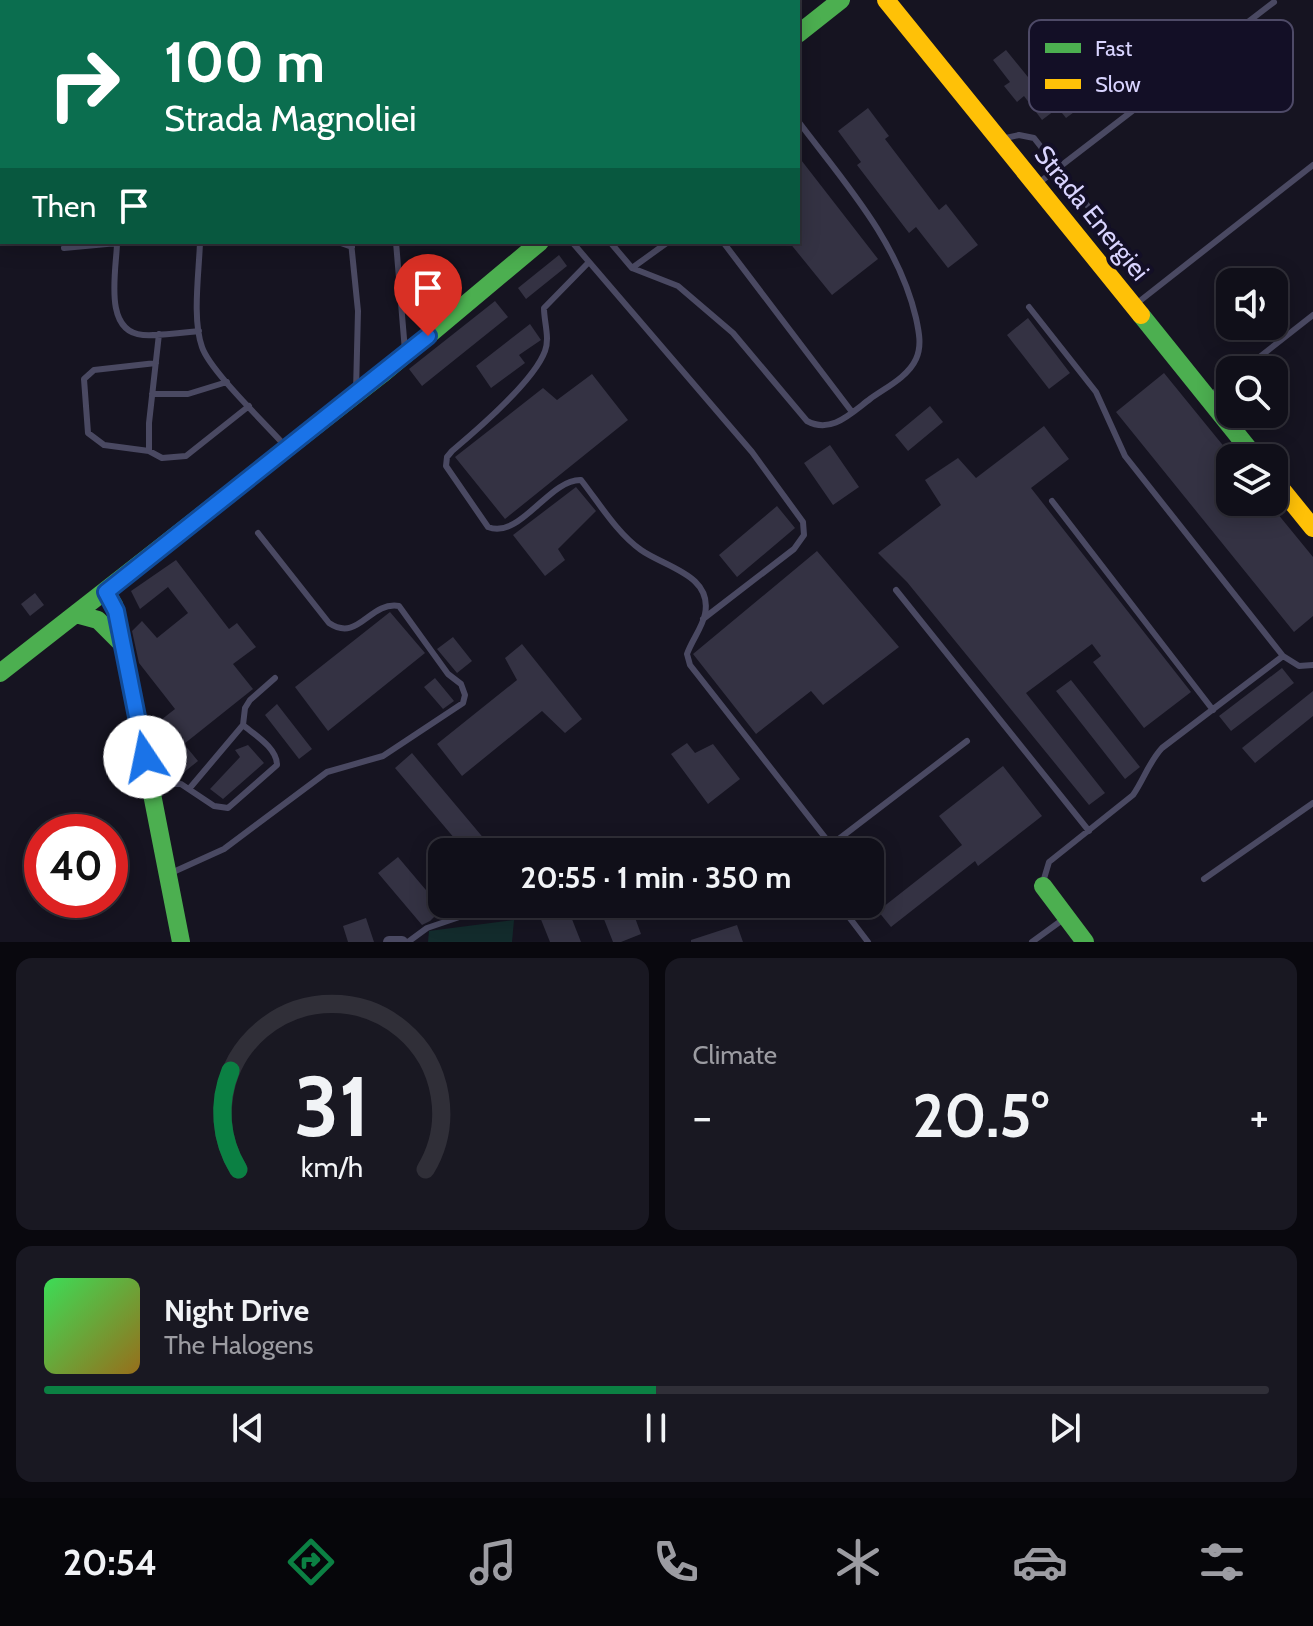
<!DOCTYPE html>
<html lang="en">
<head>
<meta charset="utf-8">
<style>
  body { margin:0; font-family:Cabin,sans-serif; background:#191822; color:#f1f3f6; height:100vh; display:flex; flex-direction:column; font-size:30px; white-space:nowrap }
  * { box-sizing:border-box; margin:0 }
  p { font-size:26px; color:#9c9ca2 }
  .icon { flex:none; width:44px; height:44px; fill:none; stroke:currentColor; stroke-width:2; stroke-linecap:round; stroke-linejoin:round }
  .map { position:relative; height:942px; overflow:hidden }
  .side { display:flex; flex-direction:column; gap:16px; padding:16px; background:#09080e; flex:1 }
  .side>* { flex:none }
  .guide { position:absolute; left:0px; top:0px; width:800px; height:244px; box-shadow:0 4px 20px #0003,0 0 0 2px #302f38; background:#0b6e4f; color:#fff; overflow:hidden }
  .controls { position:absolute; left:1216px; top:268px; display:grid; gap:16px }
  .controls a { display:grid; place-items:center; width:72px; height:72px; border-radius:16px; background:#100f19; box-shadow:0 4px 20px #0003,0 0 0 2px #302f38; font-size:40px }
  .speed { position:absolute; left:24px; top:814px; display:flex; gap:16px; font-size:40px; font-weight:700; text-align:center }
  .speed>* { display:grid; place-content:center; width:104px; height:104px; border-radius:50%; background:#100f19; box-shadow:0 4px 20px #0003,0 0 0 2px #302f38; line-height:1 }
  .speed .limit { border:12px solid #d22; background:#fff; color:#111 }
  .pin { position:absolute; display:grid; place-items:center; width:68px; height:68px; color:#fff; margin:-82px -34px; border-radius:50% 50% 50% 0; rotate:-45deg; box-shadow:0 0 8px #0007 }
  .pin .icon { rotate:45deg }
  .me { position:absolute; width:88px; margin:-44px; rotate:349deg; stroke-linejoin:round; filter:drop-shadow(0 0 6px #0008) }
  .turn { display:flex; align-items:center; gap:28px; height:168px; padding:0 32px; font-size:36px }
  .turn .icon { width:104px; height:104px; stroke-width:2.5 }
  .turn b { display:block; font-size:56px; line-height:68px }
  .then { display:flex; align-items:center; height:76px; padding:0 32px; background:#0003; gap:16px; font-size:30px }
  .big { font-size:60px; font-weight:700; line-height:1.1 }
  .side .widget { flex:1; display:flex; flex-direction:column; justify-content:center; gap:12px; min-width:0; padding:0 28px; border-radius:16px; background:#191822 }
  .side .dial { align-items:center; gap:0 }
  .dial svg { height:208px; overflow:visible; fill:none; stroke:#302f38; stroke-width:7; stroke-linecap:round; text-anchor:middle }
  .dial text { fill:#f1f3f6; stroke:none }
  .song { display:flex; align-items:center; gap:24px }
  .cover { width:96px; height:96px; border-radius:12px; background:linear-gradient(135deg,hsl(130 70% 55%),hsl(40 70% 35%)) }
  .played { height:8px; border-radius:4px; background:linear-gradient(90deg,#0b8043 50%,#302f38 50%) }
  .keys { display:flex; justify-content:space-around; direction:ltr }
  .heat { display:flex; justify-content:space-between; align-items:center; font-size:44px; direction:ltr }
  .side .tiles { flex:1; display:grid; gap:16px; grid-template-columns:1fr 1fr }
  .widget:last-child { grid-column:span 2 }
  .trip { position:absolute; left:428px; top:838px; width:456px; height:80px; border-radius:16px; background:#100f19; box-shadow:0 4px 20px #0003,0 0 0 2px #302f38; font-weight:700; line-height:80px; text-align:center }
  .dock { display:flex; height:128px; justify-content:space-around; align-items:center; background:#06060a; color:#9c9ca2 }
  .dock .icon { width:56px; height:56px }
  .dock .current { color:#0b8043 }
  .dock b { font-size:36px; color:#f1f3f6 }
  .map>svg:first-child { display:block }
  .green { fill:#132c2d }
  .building { fill:#343243 }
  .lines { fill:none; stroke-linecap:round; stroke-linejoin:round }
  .lane { stroke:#4a4962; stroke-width:6 }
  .street { stroke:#4a4962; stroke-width:12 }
  .fast { stroke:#4caf50; stroke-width:18 }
  .slow { stroke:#ffc107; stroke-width:18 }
  .route-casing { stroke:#114b97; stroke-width:20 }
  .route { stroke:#1a73e8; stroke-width:14 }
  .labels { text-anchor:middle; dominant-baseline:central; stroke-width:8; stroke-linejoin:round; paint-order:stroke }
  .street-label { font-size:26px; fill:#d9d4ff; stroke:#130f26 }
  .key { fill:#130f26; stroke:#4e4a67; stroke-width:2 }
  .key-label { font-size:22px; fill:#d9d4ff }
</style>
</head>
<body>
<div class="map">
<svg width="1313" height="942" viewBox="0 0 1313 942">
  <rect width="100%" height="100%" fill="#161421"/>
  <path class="green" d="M514 920 512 942H428L429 931Z"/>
  <path class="building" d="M1006 50 1045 98 1063 84 1081 107 1066 118 1058 108 1042 120 1024 96 1017 102 1004 86 1010 82 993 60Z
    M868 108 889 136 885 139 939 210 946 204 978 245 948 268 916 227 909 233 857 165 861 162 838 131Z
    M798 156 878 259 832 295 789 242H798Z
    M559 255 567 266 526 299 518 288Z
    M495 301 508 317 422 386 409 369Z
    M1028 318 1070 373 1049 389 1007 335Z
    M530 324 541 340 519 355 525 363 491 388 476 366Z
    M1164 373 1230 454V502H1268L1313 557V616L1294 632 1116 412Z
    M592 374 628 420 505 519 455 457 543 388 557 400Z
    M930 406 943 422 908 451 895 435Z
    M1044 426 1069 459 1031 488 1191 692 1144 728 1093 662 1101 656 1092 644 1026 693 1105 793 1089 805 907 582 878 553 941 505 925 480 958 458 976 478Z
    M830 445 859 487 833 505 804 463Z
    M576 487 596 511 558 549 565 560 545 576 513 535Z
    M777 506 795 528 737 577 719 555Z
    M817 551 899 647 823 705 811 691 756 734 693 654Z
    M176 560 229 629 237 623 256 647 233 664 253 689 184 744 198 761 183 773 177 759 152 727 175 709 139 663 132 631 142 621 157 638 188 613 168 587 140 609 131 591Z
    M35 593 44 605 30 616 21 604Z
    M390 612 425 653 328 731 295 687Z
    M453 637 472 661 457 673 437 649Z
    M522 644 582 719 565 733 542 711 462 776 437 744 517 680 505 658Z
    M1282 668 1294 683 1231 731 1219 716Z
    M435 678 454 701 443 709 424 687Z
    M1071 680 1140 767 1125 779 1056 691Z
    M1313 691V716L1255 763 1242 748Z
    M277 704 312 749 299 759 265 715Z
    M687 743 695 753 713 744 740 779 708 804 671 754Z
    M248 745 264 763 223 799 210 789 240 757 235 750Z
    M412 753 491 847 484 852H466L395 768Z
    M1003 766 1042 816 978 866 975 861 891 927 878 911 962 845 939 816Z
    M398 857 442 909 430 921 422 925 378 873Z
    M559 904H566L581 942H550L538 912Z
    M598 904H630L641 934 621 942H613Z
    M366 918 374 942H348L343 926Z
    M737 925 743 942H691V940Z"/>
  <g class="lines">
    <path class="lane" d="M0 12H2
      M0 107H2
      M1001 139 1019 135 1034 138 1117 243C1122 255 1118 261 1111 272
      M1036 185 1274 2
      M0 239H2
      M200 242C199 273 192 319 202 347 210 371 267 425 286 447
      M338 242 352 247
      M351 242 358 311 356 391
      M396 242 405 351
      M572 242 752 452 803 522 804 535 794 549 703 619
      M610 242 632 268 678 286 733 333 807 421C831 434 850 414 870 399 885 388 908 377 916 359 922 346 919 332 916 318 898 241 844 182 798 121
      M723 242 852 412
      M117 244C116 272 103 332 143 335 161 336 181 333 199 331
      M64 248 128 242
      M589 262 544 308C544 322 550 338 545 351 534 381 477 430 452 451L447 457 446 466 488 527C520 540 549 479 581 480 599 503 617 533 641 550 665 567 713 575 705 614 702 628 692 640 687 654L690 665 831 845
      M632 268 668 242
      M1136 304 1313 165
      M1029 307 1096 392 1125 456 1283 656 1299 666 1313 665
      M159 334 149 423V451L162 458 186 456 249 406
      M1243 370 1313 315
      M152 394H188L227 382
      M1211 395 1230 380
      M149 451 104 445 88 433 84 379 94 370 156 363
      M1052 501 1213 710
      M896 590 1089 831
      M154 784H181L214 806 228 808 277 765C277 748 255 735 243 725
      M189 789 243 725 245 708 250 700 275 678
      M827 852 831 845 967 741
      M171 873 224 849 327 772 383 756 463 703 465 695 461 684 448 674 399 606C369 601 359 643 329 623L258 533
      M1204 879 1313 803
      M1043 882 1049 862 1133 795C1144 779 1149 762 1162 748L1283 656
      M839 904 868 942
      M408 942 427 928 483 909
      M1032 942 1065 918"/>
    <path class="street" d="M389 942H402"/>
    <path class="fast" d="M798 34 841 0
      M1141 315 1256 458
      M106 592 114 605 123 646 181 942
      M76 614 98 620 122 644
      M0 673 381 375 540 242
      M1043 886 1085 942"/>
    <path class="slow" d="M886 0 1141 315
      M1274 480 1313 528"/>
  </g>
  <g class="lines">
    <defs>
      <path id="route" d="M145 757 116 611 106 592 428 336"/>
    </defs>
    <use href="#route" class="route-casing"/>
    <use href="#route" class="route"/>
  </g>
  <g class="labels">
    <g class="street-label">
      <text transform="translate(1092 213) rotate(51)">Strada Energiei</text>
    </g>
  </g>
  <rect x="1029" y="20" width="264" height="92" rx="12" class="key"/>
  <rect x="1045" y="43" width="36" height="10" fill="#4caf50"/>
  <rect x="1045" y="79" width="36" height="10" fill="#ffc107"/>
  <g class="key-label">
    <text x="1095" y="56">Fast</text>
    <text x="1095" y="92">Slow</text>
  </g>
</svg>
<div class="controls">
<a><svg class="icon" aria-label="sound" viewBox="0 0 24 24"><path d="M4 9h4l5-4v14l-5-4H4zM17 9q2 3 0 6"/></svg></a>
<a><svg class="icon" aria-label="search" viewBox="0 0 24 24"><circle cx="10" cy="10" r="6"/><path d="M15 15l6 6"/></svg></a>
<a><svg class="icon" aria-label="layers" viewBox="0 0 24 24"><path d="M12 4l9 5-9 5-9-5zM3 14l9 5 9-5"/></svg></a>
</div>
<div class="speed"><div class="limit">40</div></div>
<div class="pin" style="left:428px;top:336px;background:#d93025"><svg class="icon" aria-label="arrive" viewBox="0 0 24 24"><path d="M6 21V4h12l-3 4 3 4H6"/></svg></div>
<svg class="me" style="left:145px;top:757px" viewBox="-20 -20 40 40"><circle r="19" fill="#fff"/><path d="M0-13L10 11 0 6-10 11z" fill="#1a73e8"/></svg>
<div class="trip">20:55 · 1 min · 350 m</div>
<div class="guide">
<div class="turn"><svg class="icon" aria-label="right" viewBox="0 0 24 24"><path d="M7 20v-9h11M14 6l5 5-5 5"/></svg><div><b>100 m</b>Strada Magnoliei</div></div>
<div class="then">Then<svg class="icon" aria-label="arrive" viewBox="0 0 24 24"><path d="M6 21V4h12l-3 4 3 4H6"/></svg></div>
</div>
</div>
<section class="side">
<div class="tiles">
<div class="widget dial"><svg viewBox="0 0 100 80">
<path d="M14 69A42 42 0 1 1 86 69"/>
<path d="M14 69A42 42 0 0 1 11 31" stroke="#0b8043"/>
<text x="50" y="56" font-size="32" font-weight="700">31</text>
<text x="50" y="72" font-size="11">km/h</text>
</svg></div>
<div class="widget"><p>Climate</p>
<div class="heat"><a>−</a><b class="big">20.5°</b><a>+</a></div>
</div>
<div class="widget">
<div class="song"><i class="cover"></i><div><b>Night Drive</b><p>The Halogens</p></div></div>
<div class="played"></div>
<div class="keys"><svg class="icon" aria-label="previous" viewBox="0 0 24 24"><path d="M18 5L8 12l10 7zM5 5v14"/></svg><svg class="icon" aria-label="pause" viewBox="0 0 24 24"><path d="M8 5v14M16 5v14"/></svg><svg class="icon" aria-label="next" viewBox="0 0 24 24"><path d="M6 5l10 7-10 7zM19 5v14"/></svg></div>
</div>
</div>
</section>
<nav class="dock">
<b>20:54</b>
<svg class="icon current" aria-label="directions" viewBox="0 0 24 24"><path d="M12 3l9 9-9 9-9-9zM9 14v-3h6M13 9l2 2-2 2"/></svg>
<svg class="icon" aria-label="music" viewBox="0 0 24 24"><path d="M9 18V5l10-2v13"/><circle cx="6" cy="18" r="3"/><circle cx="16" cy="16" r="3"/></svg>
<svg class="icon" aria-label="phone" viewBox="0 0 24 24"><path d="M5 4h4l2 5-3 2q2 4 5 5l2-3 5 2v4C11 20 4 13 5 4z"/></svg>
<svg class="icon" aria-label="climate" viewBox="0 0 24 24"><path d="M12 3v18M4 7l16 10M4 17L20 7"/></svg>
<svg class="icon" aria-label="car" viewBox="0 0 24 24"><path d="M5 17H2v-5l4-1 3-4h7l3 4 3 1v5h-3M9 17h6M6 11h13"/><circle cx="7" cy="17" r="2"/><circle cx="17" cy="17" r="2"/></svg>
<svg class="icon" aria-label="filters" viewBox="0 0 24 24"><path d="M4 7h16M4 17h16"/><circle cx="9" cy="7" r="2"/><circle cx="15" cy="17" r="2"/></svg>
</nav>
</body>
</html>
